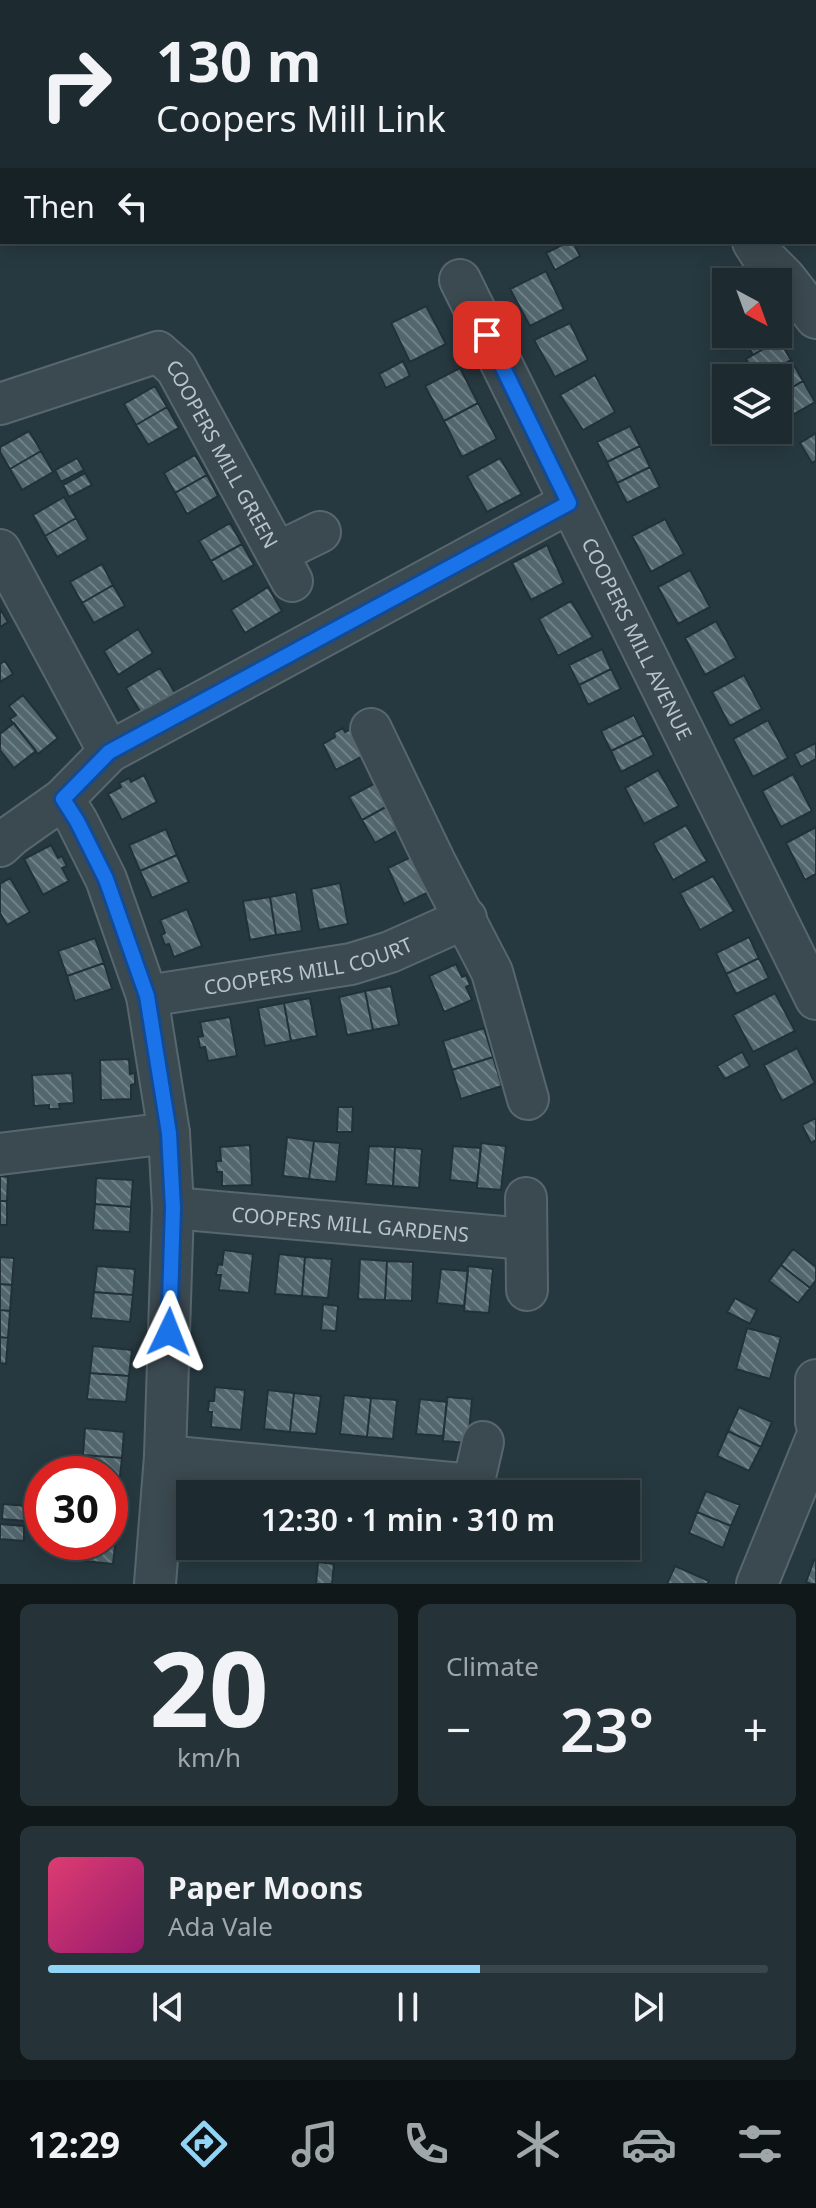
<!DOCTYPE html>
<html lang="en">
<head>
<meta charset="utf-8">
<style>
  body { margin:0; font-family:"Noto Sans",sans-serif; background:#253338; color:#f1f3f6; height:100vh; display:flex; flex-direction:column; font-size:30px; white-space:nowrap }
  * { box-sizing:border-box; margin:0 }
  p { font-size:26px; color:#a0a7ab }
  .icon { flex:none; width:44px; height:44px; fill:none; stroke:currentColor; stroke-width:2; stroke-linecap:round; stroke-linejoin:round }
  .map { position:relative; height:1584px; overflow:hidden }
  .details { display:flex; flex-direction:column; gap:20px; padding:20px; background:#10181a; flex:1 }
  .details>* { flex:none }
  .top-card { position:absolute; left:0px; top:0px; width:816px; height:244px; box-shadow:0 4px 20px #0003,0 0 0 2px #3b474c; background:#1d2b30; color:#f1f3f6; overflow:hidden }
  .needle { width:52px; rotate:139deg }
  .buttons { position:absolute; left:712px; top:268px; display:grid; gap:16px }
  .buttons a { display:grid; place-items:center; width:80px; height:80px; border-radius:0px; background:#1d2b30; box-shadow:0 4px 20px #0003,0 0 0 2px #3b474c; font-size:40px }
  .speed { position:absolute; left:24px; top:1456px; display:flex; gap:16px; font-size:40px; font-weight:700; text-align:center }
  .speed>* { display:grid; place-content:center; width:104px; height:104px; border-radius:50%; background:#1d2b30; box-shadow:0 4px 20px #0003,0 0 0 2px #3b474c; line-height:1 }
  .speed .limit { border:12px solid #d22; background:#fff; color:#111 }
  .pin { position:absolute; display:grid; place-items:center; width:68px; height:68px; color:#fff; margin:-34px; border-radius:16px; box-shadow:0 4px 12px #0006 }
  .me { position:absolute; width:88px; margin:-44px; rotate:2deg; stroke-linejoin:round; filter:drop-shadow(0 0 6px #0008) }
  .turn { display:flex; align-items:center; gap:28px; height:168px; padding:0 24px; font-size:36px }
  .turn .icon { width:104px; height:104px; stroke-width:2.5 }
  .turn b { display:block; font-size:56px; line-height:68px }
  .then { display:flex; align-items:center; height:76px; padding:0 24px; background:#0003; gap:16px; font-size:30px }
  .big { font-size:60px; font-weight:600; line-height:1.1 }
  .details .card { flex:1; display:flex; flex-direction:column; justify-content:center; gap:12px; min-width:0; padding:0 28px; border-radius:12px; background:#253338 }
  .details .dial { align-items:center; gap:0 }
  .dial b { font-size:104px; line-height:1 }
  .song { display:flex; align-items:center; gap:24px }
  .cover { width:96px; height:96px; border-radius:12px; background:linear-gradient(135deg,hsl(340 70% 55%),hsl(320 70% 35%)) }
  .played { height:8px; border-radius:4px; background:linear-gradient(90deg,#92d4f5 60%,#3b474c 60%) }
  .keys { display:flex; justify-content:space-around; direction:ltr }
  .heat { display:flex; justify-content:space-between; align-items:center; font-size:44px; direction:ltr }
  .details .tiles { flex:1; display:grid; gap:20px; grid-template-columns:1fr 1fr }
  .card:last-child { grid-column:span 2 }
  .trip { position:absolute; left:176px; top:1480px; width:464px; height:80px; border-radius:0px; background:#1d2b30; box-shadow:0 4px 20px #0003,0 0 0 2px #3b474c; font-weight:600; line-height:80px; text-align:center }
  .dock { display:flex; height:128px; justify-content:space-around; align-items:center; background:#0c1113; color:#a0a7ab }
  .dock .icon { width:56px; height:56px }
  .dock .on { color:#92d4f5 }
  .dock b { font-size:36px; color:#f1f3f6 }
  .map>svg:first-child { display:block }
  .grass { fill:url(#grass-tufts) }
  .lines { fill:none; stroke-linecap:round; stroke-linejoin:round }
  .stream { stroke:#3b5966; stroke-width:8 }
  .building { fill:url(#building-back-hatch); stroke:#213137; stroke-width:2 }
  .minor-casing { stroke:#58676d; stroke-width:44 }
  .path { stroke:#4b625d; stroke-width:5; stroke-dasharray:6 6; stroke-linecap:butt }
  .minor { stroke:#3b4950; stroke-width:40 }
  .route-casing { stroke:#114b97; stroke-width:20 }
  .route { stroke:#1a73e8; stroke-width:14 }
  .labels { text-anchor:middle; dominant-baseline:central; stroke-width:8; stroke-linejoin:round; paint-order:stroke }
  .street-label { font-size:20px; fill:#b7c4ca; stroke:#1f2f35 }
</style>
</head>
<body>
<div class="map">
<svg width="816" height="1584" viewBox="0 0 816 1584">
  <defs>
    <pattern id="grass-tufts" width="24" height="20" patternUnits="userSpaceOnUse" patternTransform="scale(2)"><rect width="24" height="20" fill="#2c453f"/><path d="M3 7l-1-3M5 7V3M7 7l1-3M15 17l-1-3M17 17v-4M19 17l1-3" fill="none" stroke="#485e59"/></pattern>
    <pattern id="building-back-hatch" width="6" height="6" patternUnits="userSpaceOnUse" patternTransform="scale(2)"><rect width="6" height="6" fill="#52666d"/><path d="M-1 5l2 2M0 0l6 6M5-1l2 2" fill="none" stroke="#708187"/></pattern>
  </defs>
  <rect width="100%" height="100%" fill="#273940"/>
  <path class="grass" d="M524 0H712L710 2H525Z"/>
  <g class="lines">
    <path class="stream" d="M665 2 666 0"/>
  </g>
  <path class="building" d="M798 0H816V42L814 44V2H797Z
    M568 242H573L580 256 555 270 546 253Z
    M546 271 564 309 530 326 510 289Z
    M426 306 446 344 410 362 391 323Z
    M570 323 588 360 555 377 534 340Z
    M778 328 783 337 753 355 741 335 778 334Z
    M779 340 791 360 761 378H757L746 359Z
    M791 360 803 381 778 396V378H761Z
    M403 361 410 376 386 388 379 374Z
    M460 368 478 403 444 421 425 386Z
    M595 375 615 412 583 430 560 395Z
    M803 381 815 402 782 421 778 414V396Z
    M155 386 167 407 136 425 124 404Z
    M478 403 497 439 462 457 444 421Z
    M167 407 179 428 148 445 136 425Z
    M630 426 640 446 607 462 597 442Z
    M29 431 41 451 10 469 0 452V447Z
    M816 433V461L812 463 800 443Z
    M640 446 650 467 617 483 607 462Z
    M41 451 53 472 22 490 10 469Z
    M195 455 207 475 175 493 164 473Z
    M77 458 84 470 61 482 55 470Z
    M500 458 522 494 487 512 467 476Z
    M650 467 660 487 627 503 617 483Z
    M85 473 92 485 69 497 63 485Z
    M207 475 218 496 187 514 175 493Z
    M64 497 76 518 45 536 33 515Z
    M76 518 88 539 57 557 45 536Z
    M665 519 684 554 651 572 632 536Z
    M230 523 242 544 211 561 199 541Z
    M242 544 254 565 223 582 211 561Z
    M547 545 564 583 531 600 512 563Z
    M102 564 113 585 82 603 70 582Z
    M690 570 710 607 678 624 658 587Z
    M113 585 125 606 94 623 82 603Z
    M268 587 282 611 245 633 231 610Z
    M571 601 593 637 558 656 539 619Z
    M0 609 8 622 0 627Z
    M716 621 736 658 705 675 685 638Z
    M138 629 153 653 118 675 104 651Z
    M602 649 611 669 579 685 569 665Z
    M5 661 13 674 0 682V664Z
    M160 668 175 693 141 713 126 688Z
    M611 669 621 689 588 705 579 685Z
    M744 675 762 709 730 726 712 692Z
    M23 695 58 738 38 754 10 719 16 715 9 706Z
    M634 715 644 735 611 751 601 731Z
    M768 720 788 758 753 777 733 739Z
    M14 723 36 751 14 768 0 750V734Z
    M358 726 371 752 336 770 323 744 335 737 334 733 343 728 345 732Z
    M644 735 654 755 621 772 611 751Z
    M816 743V759L801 767 794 754Z
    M658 770 679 806 644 824 625 788Z
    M793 774 812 811 781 827 762 791Z
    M144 775 157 802 122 820 108 794 121 787 119 783 129 778 131 782Z
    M383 779 395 802 362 820 349 797Z
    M395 802 408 825 375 843 362 820Z
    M686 825 707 861 673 880 653 843Z
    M816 827V874L805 880 786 843Z
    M166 829 177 855 140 871 129 845Z
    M51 845 58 858 62 856 67 866 62 868 69 881 43 895 24 859Z
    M177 855 189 882 152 898 140 871Z
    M415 855 431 891 404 904 388 868Z
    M713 876 734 911 700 930 680 893Z
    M10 878 30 912 7 925 0 913V884Z
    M340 883 348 924 319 930 311 889Z
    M296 892 302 931 276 935 270 897Z
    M270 897 276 935 250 940 243 901Z
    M187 909 202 946 174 957 169 944 165 945 161 935 165 933 160 920Z
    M749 937 759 958 726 974 716 953Z
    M95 938 104 963 67 976 58 951Z
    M759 958 769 978 736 994 726 974Z
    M104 963 112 989 75 1001 67 976Z
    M456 964 462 977 466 975 470 985 466 987 472 1000 444 1012 429 976Z
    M391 986 399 1025 373 1030 365 991Z
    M365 991 373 1030 347 1035 339 997Z
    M775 993 795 1031 753 1052 733 1015Z
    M310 998 317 1036 291 1041 284 1003Z
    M284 1003 291 1041 265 1046 258 1008Z
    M230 1017 237 1056 208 1061 205 1047 200 1048 198 1037 203 1036 200 1022Z
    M484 1028 493 1057 452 1070 443 1041Z
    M797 1048 815 1083 782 1101 764 1065Z
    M742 1052 750 1066 725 1079 717 1066Z
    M493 1057 502 1086 461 1099 452 1070Z
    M129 1059 130 1074 135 1073V1084L131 1085V1099L101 1100 100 1060Z
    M72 1073 74 1103 59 1104 60 1109H49V1105L34 1106 32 1075Z
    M338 1107H353L352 1132H337Z
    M816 1118V1140L811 1143 802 1125Z
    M287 1137 314 1141 309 1179 283 1176Z
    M314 1141 340 1143 336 1182 309 1179Z
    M481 1143 506 1146 501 1190 477 1188Z
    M250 1145 252 1185 222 1186V1172H217L216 1161H221L220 1147Z
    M369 1146 395 1147 393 1186 366 1184Z
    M453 1146 481 1148 477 1183 450 1180Z
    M395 1147 422 1149 419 1188 393 1186Z
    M0 1176 8 1177 7 1201H0Z
    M96 1178 133 1180 131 1207 95 1204Z
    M0 1201H7V1225H0Z
    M95 1204 131 1207 130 1232 93 1230Z
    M793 1249 816 1267V1280L810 1288 781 1265Z
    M224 1250 253 1254 249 1293 219 1290 221 1275H216L218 1264 222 1265Z
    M279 1254 305 1257 302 1296 275 1294Z
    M0 1257 14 1258 12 1285 0 1284Z
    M305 1257 332 1259 328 1298 302 1296Z
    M360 1259 387 1261 385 1300 358 1299Z
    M387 1261 413 1262 412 1301 385 1300Z
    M781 1265 810 1288 798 1303 769 1281Z
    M97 1266 135 1269 133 1295 94 1292Z
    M468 1266 493 1269 489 1313 464 1311Z
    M441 1269 468 1271 464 1306 437 1303Z
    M0 1284 12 1285 10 1311 0 1310Z
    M94 1292 133 1295 130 1322 91 1318Z
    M735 1298 757 1310 750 1324 727 1312Z
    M323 1304 338 1306 336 1331 321 1330Z
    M0 1310 10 1311 8 1338 0 1337Z
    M747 1328 781 1337 770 1379 736 1369Z
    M0 1337 8 1338 6 1364 0 1363Z
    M93 1346 132 1350 129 1376 90 1373Z
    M90 1373 129 1376 126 1402 87 1399Z
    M215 1387 245 1390 241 1430 211 1427 212 1412H208L209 1401H214Z
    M268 1390 294 1393 290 1432 264 1429Z
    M294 1393 321 1396 316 1434 290 1432Z
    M344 1395 371 1398 367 1437 340 1434Z
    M447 1397 472 1399 468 1443 443 1441Z
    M371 1398 397 1400 393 1439 367 1437Z
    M420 1399 447 1402 443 1436 416 1434Z
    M739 1407 772 1422 761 1447 728 1431Z
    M85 1428 124 1432 122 1458 83 1455Z
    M728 1431 761 1447 749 1471 717 1456Z
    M83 1455 122 1458 119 1485 110 1484V1474H81Z
    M706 1491 740 1505 731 1526 697 1512Z
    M3 1504 27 1506 26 1521 2 1519Z
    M110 1510 119 1511 116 1537H110Z
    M697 1512 731 1526 723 1548 689 1533Z
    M0 1524 24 1526V1541L0 1539Z
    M110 1537H116L113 1564 75 1560 76 1542H110Z
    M278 1546H305L304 1551 278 1548Z
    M332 1546H359L358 1552 332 1550Z
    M359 1546H386L385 1555 358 1552Z
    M408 1546H438V1558L408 1555Z
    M814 1560 816 1561V1584H811L806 1582Z
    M318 1562 334 1564 332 1584H316Z
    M675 1566 709 1581 707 1584H667Z"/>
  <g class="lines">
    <defs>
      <g id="minor">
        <path d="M421 0 422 2"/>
        <path d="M726 2 728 0"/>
        <path d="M753 242 760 253 785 278 816 318"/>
        <path id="s1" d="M460 280 816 999"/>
        <path id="s2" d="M0 404 158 352 176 368 292 581"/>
        <path d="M0 550 109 752"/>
        <path d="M277 553 320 532"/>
        <path d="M371 729 435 862 492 972 528 1099"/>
        <path d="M63 799 77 821 106 879 147 996 169 1133 173 1208 165 1456 155 1584"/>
        <path d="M0 846 12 835 63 799 109 752 569 503"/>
        <path id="s3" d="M147 996 351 964 390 952 466 918"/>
        <path d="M0 1154 169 1133"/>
        <path d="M526 1198 527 1290"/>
        <path id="s4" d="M173 1208 525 1239"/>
        <path d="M816 1380V1422"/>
        <path d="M165 1456 473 1485"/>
        <path d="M471 1494 483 1442"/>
        <path d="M757 1584 816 1439"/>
      </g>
    </defs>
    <use href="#minor" class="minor-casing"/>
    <path class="path" d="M814 130 816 129"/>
    <use href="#minor" class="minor"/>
  </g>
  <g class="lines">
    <defs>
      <path id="route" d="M169 1332 173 1208 169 1133 147 996 106 879 77 821 63 799 109 752 569 503 487 335"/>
    </defs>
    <use href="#route" class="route-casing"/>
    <use href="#route" class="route"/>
  </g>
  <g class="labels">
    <g class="street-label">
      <text stroke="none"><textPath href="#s2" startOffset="288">COOPERS MILL GREEN</textPath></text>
      <text stroke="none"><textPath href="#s1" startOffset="400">COOPERS MILL AVENUE</textPath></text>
      <text stroke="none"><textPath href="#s3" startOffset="164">COOPERS MILL COURT</textPath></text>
      <text stroke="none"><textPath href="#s4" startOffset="178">COOPERS MILL GARDENS</textPath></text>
    </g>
  </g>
</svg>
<div class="buttons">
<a><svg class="needle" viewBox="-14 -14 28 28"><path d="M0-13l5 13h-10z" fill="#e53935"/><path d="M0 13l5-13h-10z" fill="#a0a7ab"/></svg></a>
<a><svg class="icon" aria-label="layers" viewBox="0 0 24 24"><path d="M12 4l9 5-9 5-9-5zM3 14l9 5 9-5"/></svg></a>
</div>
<div class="speed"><div class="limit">30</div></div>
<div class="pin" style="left:487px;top:335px;background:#d93025"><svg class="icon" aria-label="arrive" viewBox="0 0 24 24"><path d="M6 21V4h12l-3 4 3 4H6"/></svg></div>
<svg class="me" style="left:169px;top:1332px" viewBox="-20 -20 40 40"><path d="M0-17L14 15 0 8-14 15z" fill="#1a73e8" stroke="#fff" stroke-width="4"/></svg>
<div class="trip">12:30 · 1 min · 310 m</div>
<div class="top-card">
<div class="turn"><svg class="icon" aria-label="right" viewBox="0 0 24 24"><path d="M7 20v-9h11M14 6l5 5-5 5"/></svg><div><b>130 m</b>Coopers Mill Link</div></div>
<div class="then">Then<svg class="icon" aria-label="left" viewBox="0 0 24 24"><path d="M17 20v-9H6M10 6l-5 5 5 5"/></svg></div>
</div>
</div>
<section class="details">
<div class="tiles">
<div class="card dial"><b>20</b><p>km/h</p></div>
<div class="card"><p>Climate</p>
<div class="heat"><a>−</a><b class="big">23°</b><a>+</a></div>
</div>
<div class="card">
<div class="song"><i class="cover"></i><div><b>Paper Moons</b><p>Ada Vale</p></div></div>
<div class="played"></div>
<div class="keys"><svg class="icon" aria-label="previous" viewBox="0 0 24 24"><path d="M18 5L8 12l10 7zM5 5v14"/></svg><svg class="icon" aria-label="pause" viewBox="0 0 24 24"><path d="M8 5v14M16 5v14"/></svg><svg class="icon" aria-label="next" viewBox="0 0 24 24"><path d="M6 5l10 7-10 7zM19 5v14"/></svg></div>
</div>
</div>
</section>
<nav class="dock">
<b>12:29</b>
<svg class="icon on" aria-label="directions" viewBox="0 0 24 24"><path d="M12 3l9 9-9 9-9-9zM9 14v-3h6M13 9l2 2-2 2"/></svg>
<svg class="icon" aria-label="music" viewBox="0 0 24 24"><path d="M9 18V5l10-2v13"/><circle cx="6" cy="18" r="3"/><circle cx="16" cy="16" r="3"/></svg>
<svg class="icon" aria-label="phone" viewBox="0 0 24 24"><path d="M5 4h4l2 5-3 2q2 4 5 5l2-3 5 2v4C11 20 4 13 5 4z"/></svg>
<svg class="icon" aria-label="climate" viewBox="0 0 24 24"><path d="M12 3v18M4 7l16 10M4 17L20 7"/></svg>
<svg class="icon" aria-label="car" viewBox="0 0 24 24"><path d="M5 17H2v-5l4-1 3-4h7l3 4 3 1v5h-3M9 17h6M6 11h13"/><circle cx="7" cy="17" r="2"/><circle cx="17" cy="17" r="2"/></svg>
<svg class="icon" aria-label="filters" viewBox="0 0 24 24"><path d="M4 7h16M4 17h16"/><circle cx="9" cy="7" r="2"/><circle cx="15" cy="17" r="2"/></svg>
</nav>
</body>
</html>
